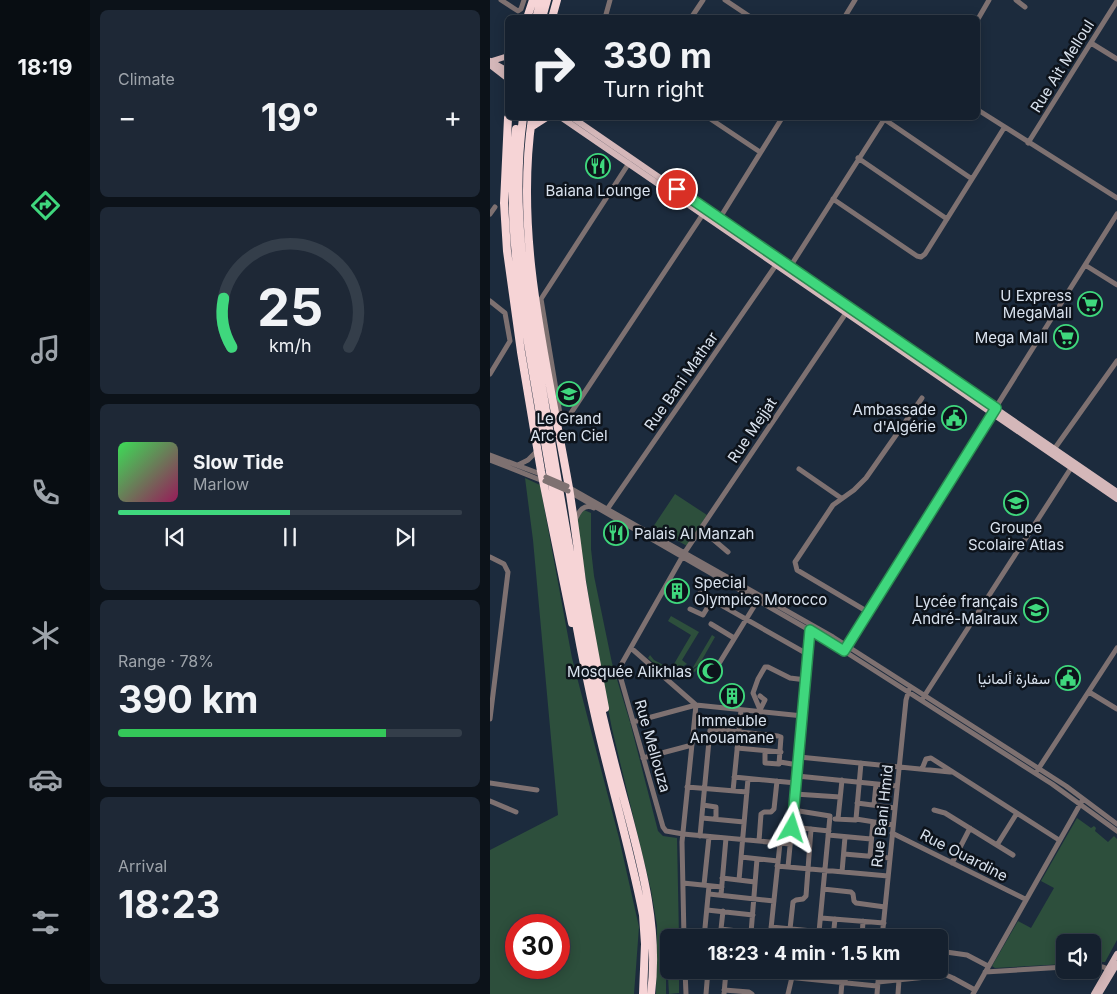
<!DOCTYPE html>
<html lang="en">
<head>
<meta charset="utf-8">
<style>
  body { margin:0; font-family:Inter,Vazirmatn,sans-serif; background:#1e2836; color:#f1f3f6; height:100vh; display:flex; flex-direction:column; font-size:19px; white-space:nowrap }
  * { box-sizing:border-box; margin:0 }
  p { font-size:16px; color:#9da3aa }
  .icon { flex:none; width:28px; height:28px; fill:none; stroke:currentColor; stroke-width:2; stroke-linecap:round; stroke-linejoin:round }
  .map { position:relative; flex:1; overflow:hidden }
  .drawer { display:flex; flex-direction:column; gap:10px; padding:10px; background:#0c1219; width:400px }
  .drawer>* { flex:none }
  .top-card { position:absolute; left:15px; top:15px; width:475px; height:105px; border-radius:8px; box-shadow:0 2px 12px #0003,0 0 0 1px #343e4a; background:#15202e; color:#f1f3f6; overflow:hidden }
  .fabs { position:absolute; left:566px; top:934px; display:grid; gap:10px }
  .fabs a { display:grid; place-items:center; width:45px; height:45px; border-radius:8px; background:#15202e; box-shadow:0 2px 12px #0003,0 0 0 1px #343e4a; font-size:25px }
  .speed { position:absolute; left:15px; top:914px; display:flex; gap:10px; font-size:25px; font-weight:700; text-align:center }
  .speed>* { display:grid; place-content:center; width:65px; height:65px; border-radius:50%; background:#15202e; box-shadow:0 2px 12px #0003,0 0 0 1px #343e4a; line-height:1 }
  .speed .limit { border:8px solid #d22; background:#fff; color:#111 }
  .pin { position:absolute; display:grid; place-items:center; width:42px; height:42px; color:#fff; margin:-21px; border:2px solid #fff; border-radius:50%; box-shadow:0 1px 5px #0007 }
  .me { position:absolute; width:55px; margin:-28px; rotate:6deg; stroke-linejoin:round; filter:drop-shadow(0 0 4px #0008) }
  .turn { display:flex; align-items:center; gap:18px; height:105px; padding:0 15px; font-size:22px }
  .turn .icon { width:65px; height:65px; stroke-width:2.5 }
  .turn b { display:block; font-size:35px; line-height:42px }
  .big { font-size:38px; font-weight:700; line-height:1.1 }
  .drawer .card { flex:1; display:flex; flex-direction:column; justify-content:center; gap:8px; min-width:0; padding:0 18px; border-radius:8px; background:#1e2836 }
  .drawer .dial { align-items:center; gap:0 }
  .dial svg { height:130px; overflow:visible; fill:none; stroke:#343e4a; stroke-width:7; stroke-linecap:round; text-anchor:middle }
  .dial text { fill:#f1f3f6; stroke:none }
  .song { display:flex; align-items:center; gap:15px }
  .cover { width:60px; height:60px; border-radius:8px; background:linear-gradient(135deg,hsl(130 70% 55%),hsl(330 70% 35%)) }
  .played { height:5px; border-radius:2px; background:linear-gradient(90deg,#3fd77d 50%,#343e4a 50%) }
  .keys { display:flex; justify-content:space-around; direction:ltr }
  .heat { display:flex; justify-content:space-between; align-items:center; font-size:28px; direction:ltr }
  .charge { height:8px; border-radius:4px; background:linear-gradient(90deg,#34c759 78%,#343e4a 0) }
  .trip { position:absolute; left:170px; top:929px; width:288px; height:50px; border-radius:8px; background:#15202e; box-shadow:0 2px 12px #0003,0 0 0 1px #343e4a; font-weight:700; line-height:50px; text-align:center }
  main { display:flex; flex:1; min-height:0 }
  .menu { display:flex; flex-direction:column; width:90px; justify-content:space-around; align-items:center; background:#080d12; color:#9da3aa }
  .menu .icon { width:35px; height:35px }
  .menu .on { color:#3fd77d }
  .menu b { font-size:22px; color:#f1f3f6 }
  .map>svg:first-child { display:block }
  .green { fill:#2d4f3c; fill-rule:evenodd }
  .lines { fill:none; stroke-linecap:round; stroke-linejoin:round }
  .minor { stroke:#7e7171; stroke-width:5 }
  .major { stroke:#d4b7b9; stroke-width:6 }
  .highway { stroke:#f6d4d6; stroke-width:8 }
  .minor-bridge { stroke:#7e7171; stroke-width:5 }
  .route-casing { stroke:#298c51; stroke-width:12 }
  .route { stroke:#3fd77d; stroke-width:9 }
  .labels { text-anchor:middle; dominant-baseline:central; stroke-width:5; stroke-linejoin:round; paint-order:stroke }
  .street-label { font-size:15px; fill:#d9e2ee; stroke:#0d131b }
  .poi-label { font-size:15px; fill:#d9e2ee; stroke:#0d131b; text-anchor:end }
</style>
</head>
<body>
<main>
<nav class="menu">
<b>18:19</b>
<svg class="icon on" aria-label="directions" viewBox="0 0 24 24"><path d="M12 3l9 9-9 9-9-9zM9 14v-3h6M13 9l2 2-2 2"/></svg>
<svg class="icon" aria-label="music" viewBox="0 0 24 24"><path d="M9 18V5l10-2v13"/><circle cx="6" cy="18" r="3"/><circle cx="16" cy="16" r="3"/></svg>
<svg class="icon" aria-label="phone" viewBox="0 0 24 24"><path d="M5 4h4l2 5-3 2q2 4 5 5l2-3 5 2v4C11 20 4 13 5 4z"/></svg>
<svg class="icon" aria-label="climate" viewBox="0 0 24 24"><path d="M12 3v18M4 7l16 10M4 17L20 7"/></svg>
<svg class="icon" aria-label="car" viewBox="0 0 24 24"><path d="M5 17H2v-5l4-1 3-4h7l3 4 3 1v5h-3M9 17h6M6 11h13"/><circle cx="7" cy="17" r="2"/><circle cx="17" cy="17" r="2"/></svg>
<svg class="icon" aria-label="filters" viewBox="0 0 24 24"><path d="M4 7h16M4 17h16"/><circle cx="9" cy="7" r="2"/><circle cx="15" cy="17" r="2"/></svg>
</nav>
<section class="drawer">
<div class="card"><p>Climate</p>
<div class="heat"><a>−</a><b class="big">19°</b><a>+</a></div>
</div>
<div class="card dial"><svg viewBox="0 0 100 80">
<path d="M14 69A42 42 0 1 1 86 69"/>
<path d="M14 69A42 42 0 0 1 9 39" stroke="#3fd77d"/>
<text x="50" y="56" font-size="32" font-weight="700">25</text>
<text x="50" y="72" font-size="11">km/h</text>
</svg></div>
<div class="card">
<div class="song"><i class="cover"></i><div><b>Slow Tide</b><p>Marlow</p></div></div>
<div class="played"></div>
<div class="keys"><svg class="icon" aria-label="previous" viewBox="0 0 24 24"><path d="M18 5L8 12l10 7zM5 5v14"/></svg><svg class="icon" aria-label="pause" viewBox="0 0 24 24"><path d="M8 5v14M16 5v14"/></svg><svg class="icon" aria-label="next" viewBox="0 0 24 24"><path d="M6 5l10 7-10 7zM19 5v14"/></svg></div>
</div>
<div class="card"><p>Range · 78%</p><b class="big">390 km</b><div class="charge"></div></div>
<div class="card"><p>Arrival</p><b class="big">18:23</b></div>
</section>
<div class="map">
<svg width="627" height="994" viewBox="0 0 627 994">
  <rect width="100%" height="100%" fill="#1c2b3d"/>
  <path class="green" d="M35 478 50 485 82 658 129 838 149 927 144 994H0V850L68 815 43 540ZM26 925H69V968H26Z
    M185 494 217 515 197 546 163 527Z
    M94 510 101 513V549L104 576 122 663 140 722 168 831 173 836 187 838 189 937 179 938V954H176V994H166L167 926 161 890 122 729 110 667 87 525 88 517Z
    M181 616 209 632 192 660 197 664 190 668 188 676 186 679 182 677 181 679 158 658 160 655 164 660 181 669 201 635 178 621Z
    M222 635 225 637 205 672 200 670 197 671 198 670H203L207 667 208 665 202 669Z
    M587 818 601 828 604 826 606 828 605 831 618 842 624 836 627 839V940L615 962H603L602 942H575V964L505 968 502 966 528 921 541 928 564 888 551 881Z
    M178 977H189V993L179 994Z"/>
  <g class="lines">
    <path class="minor" d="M11 0 28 11 31 9 34 0
      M235 0 262 18
      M526 0 535 7
      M115 18 120 0
      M201 18 213 0
      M354 18 365 0
      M488 19 499 0
      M601 43 627 59
      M488 110 627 198
      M219 118 270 152
      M394 119 482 179
      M538 143 627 1
      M368 158 457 219
      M139 163 51 299 71 420 73 421 77 419 213 214
      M343 199 427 256 431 257 435 254 514 128
      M0 214 5 207
      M228 221 292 118
      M595 265 627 285
      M300 267 395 118
      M0 301 15 313 20 341 0 374
      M565 448 627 361
      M0 455 53 475
      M0 460 53 481
      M28 465 38 460 47 451
      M309 469 351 498
      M78 487 343 637 576 786 627 824
      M80 492 340 642 562 784 627 831
      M116 511 286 265
      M85 520C89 511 94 503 104 508
      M211 529 238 552
      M0 557 14 564 18 572 0 719
      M210 593 319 655
      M200 609 213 615 222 600
      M378 612 307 570 305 562 343 505 364 490 376 478 432 398
      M221 624 244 638
      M141 648 206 705 313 716
      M355 648 627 214
      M230 662 268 600
      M599 692 627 709
      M270 696 275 700 270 710
      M433 698 581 468
      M271 712 263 693 268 679 275 667H278L300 678 316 680
      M143 722 206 705 192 842 194 938
      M247 748 291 752
      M309 757 460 772
      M153 758 202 745
      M290 762 308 765
      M371 763 366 819 403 825
      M432 769 436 759 441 758 569 840
      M547 771 627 648
      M307 776 407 786
      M244 777 306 783
      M0 783 47 790
      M197 787 257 792
      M243 791 251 710
      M305 794 350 797
      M0 801 26 812
      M367 803 405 808
      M213 805 226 807V819
      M384 805 386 784
      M303 810 340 816 329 932
      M444 810 455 813 523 855
      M212 818 254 822
      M345 819 366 820
      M348 819 352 780
      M302 827 339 831
      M402 833 535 899
      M338 835 381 839
      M210 836 220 730 222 729 288 736 291 737 289 764 275 763V751
      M269 841 271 814 274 812H281L284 809 287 781
      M300 844 193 834 176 831 173 827 129 672 131 665 195 552 356 313
      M507 845 527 813
      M354 854 400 858
      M380 856 383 822
      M251 857 288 861
      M462 863 480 828
      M287 866 398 876
      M298 867 321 629
      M352 872 355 837
      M232 878 265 882
      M249 880 258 779
      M193 883 232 887
      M214 885 219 837
      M333 889 361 892 363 894 364 901 366 903 395 907
      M219 894 284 901
      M231 895 236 838
      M217 910 263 915
      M331 918 394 923
      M281 927 343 933
      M231 929 281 935
      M300 929 303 902 306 900 313 899 316 896 321 829
      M261 933 267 859
      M214 938 219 886
      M230 938 233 911
      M280 938 290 843
      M343 938 345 919
      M372 938 373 921
      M392 938 416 700 419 690
      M449 951 477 955 498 966
      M602 966 613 967 621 970
      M195 970 196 994
      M228 970 387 986
      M495 972 575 967
      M338 981 339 970
      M388 982 456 975 463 978 485 990
      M355 983 356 970
      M234 990 259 992 262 994
      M216 994 218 970
      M234 994 236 971
      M298 994 302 977
      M351 994 352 982
      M387 994 389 970
      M408 994 409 980
      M483 994 592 801"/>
    <path class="major" d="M0 61 18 71
      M2 61 18 56
      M0 65 18 79
      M72 118 627 499
      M83 118 627 492
      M604 994 627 954
      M609 994 627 964"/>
    <path class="highway" d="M37 18 43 0
      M46 18 51 0
      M52 18 57 0
      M62 18 67 0
      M18 118 14 203 17 251 31 352 51 471 82 623
      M33 118C20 210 37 302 53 393 66 473 80 552 94 632 105 685 117 736 131 788 149 856 170 923 161 994
      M42 118C24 241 58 367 79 488 84 519 88 550 92 582 99 624 107 666 115 708
      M41 127 55 118
      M26 129C14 226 35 324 51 420 69 520 83 621 106 720 121 785 140 849 153 915L155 944 153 994"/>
    <path class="minor-bridge" d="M56 477 77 486
      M55 481 78 491"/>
  </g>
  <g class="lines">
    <defs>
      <path id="route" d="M187 189 506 408 354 651 320 630 302 828"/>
    </defs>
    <use href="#route" class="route-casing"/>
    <use href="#route" class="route"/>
  </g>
  <defs>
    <symbol id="restaurant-ring" viewBox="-11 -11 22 22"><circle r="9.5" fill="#0d131b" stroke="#3fd77d" stroke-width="1.5"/><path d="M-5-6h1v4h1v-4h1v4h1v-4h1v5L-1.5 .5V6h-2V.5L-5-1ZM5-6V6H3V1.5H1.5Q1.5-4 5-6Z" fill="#3fd77d"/></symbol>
    <symbol id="supermarket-ring" viewBox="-11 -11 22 22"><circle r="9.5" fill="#0d131b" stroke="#3fd77d" stroke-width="1.5"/><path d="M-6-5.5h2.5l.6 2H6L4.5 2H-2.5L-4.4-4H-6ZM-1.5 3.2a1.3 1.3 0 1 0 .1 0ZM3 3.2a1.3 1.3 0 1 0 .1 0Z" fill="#3fd77d"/></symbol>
    <symbol id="school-ring" viewBox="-11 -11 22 22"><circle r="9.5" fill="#0d131b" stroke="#3fd77d" stroke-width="1.5"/><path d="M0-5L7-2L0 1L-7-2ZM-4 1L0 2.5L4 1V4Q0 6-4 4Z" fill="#3fd77d"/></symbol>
    <symbol id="civic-ring" viewBox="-11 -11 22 22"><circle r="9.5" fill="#0d131b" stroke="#3fd77d" stroke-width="1.5"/><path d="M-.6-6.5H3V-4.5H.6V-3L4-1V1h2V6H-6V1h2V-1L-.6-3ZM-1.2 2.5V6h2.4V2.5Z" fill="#3fd77d"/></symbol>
    <symbol id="building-ring" viewBox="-11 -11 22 22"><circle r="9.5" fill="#0d131b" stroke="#3fd77d" stroke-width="1.5"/><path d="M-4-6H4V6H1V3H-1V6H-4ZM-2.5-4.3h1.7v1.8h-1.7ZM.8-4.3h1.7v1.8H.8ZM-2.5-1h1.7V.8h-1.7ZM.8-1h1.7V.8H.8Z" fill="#3fd77d"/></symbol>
    <symbol id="mosque-ring" viewBox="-11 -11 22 22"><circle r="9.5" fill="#0d131b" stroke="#3fd77d" stroke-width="1.5"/><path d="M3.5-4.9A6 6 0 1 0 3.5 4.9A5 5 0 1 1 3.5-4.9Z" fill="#3fd77d"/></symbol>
  </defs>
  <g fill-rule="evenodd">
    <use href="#restaurant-ring" x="94" y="152" width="28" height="28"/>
    <use href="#supermarket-ring" x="586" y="290" width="28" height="28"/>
    <use href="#supermarket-ring" x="562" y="323" width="28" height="28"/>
    <use href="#school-ring" x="65" y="380" width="28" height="28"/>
    <use href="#civic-ring" x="450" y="404" width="28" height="28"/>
    <use href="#school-ring" x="512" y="489" width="28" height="28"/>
    <use href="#restaurant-ring" x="112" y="519" width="28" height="28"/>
    <use href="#building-ring" x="173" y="577" width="28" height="28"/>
    <use href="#school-ring" x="532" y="596" width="28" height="28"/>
    <use href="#mosque-ring" x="206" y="657" width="28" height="28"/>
    <use href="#civic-ring" x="564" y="664" width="28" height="28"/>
    <use href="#building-ring" x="228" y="682" width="28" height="28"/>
  </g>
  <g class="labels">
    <g class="street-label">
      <text transform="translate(572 66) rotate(-58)">Rue Ait Melloul</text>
      <text transform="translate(191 381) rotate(-55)">Rue Bani Mathar</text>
      <text transform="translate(262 430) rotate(-56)">Rue Mejjat</text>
      <text transform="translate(163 746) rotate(74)">Rue Mellouza</text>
      <text transform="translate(392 816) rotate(-84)">Rue Bani Hmid</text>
      <text transform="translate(474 855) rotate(27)">Rue Ouardine</text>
    </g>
    <g class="poi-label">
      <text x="108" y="190" text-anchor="middle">Baiana Lounge</text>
      <text x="582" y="295">U Express<tspan x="582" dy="17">MegaMall</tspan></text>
      <text x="558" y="337">Mega Mall</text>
      <text x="446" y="409">Ambassade<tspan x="446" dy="17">d'Algérie</tspan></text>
      <text x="79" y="418" text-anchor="middle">Le Grand<tspan x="79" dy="17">Arc en Ciel</tspan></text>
      <text x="526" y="527" text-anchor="middle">Groupe<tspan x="526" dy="17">Scolaire Atlas</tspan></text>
      <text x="144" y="533" text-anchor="start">Palais Al Manzah</text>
      <text x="204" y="582" text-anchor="start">Special<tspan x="204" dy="17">Olympics Morocco</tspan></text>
      <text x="528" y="601">Lycée français<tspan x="528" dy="17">André-Malraux</tspan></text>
      <text x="202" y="671">Mosquée Alikhlas</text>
      <text x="560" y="678">سفارة ألمانيا</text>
      <text x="242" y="720" text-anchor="middle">Immeuble<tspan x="242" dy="17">Anouamane</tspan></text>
    </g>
  </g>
</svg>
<div class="fabs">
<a><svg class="icon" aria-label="sound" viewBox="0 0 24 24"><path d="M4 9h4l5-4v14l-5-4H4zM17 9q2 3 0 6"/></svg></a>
</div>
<div class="speed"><div class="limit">30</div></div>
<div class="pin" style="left:187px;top:189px;background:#d93025"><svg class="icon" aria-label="arrive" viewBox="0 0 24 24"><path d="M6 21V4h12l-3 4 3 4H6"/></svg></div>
<svg class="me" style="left:302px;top:828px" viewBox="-20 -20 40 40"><path d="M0-17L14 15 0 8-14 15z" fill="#3fd77d" stroke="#fff" stroke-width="4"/></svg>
<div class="trip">18:23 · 4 min · 1.5 km</div>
<div class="top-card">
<div class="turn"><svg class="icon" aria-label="right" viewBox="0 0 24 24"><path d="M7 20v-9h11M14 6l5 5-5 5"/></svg><div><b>330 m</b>Turn right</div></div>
</div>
</div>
</main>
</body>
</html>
